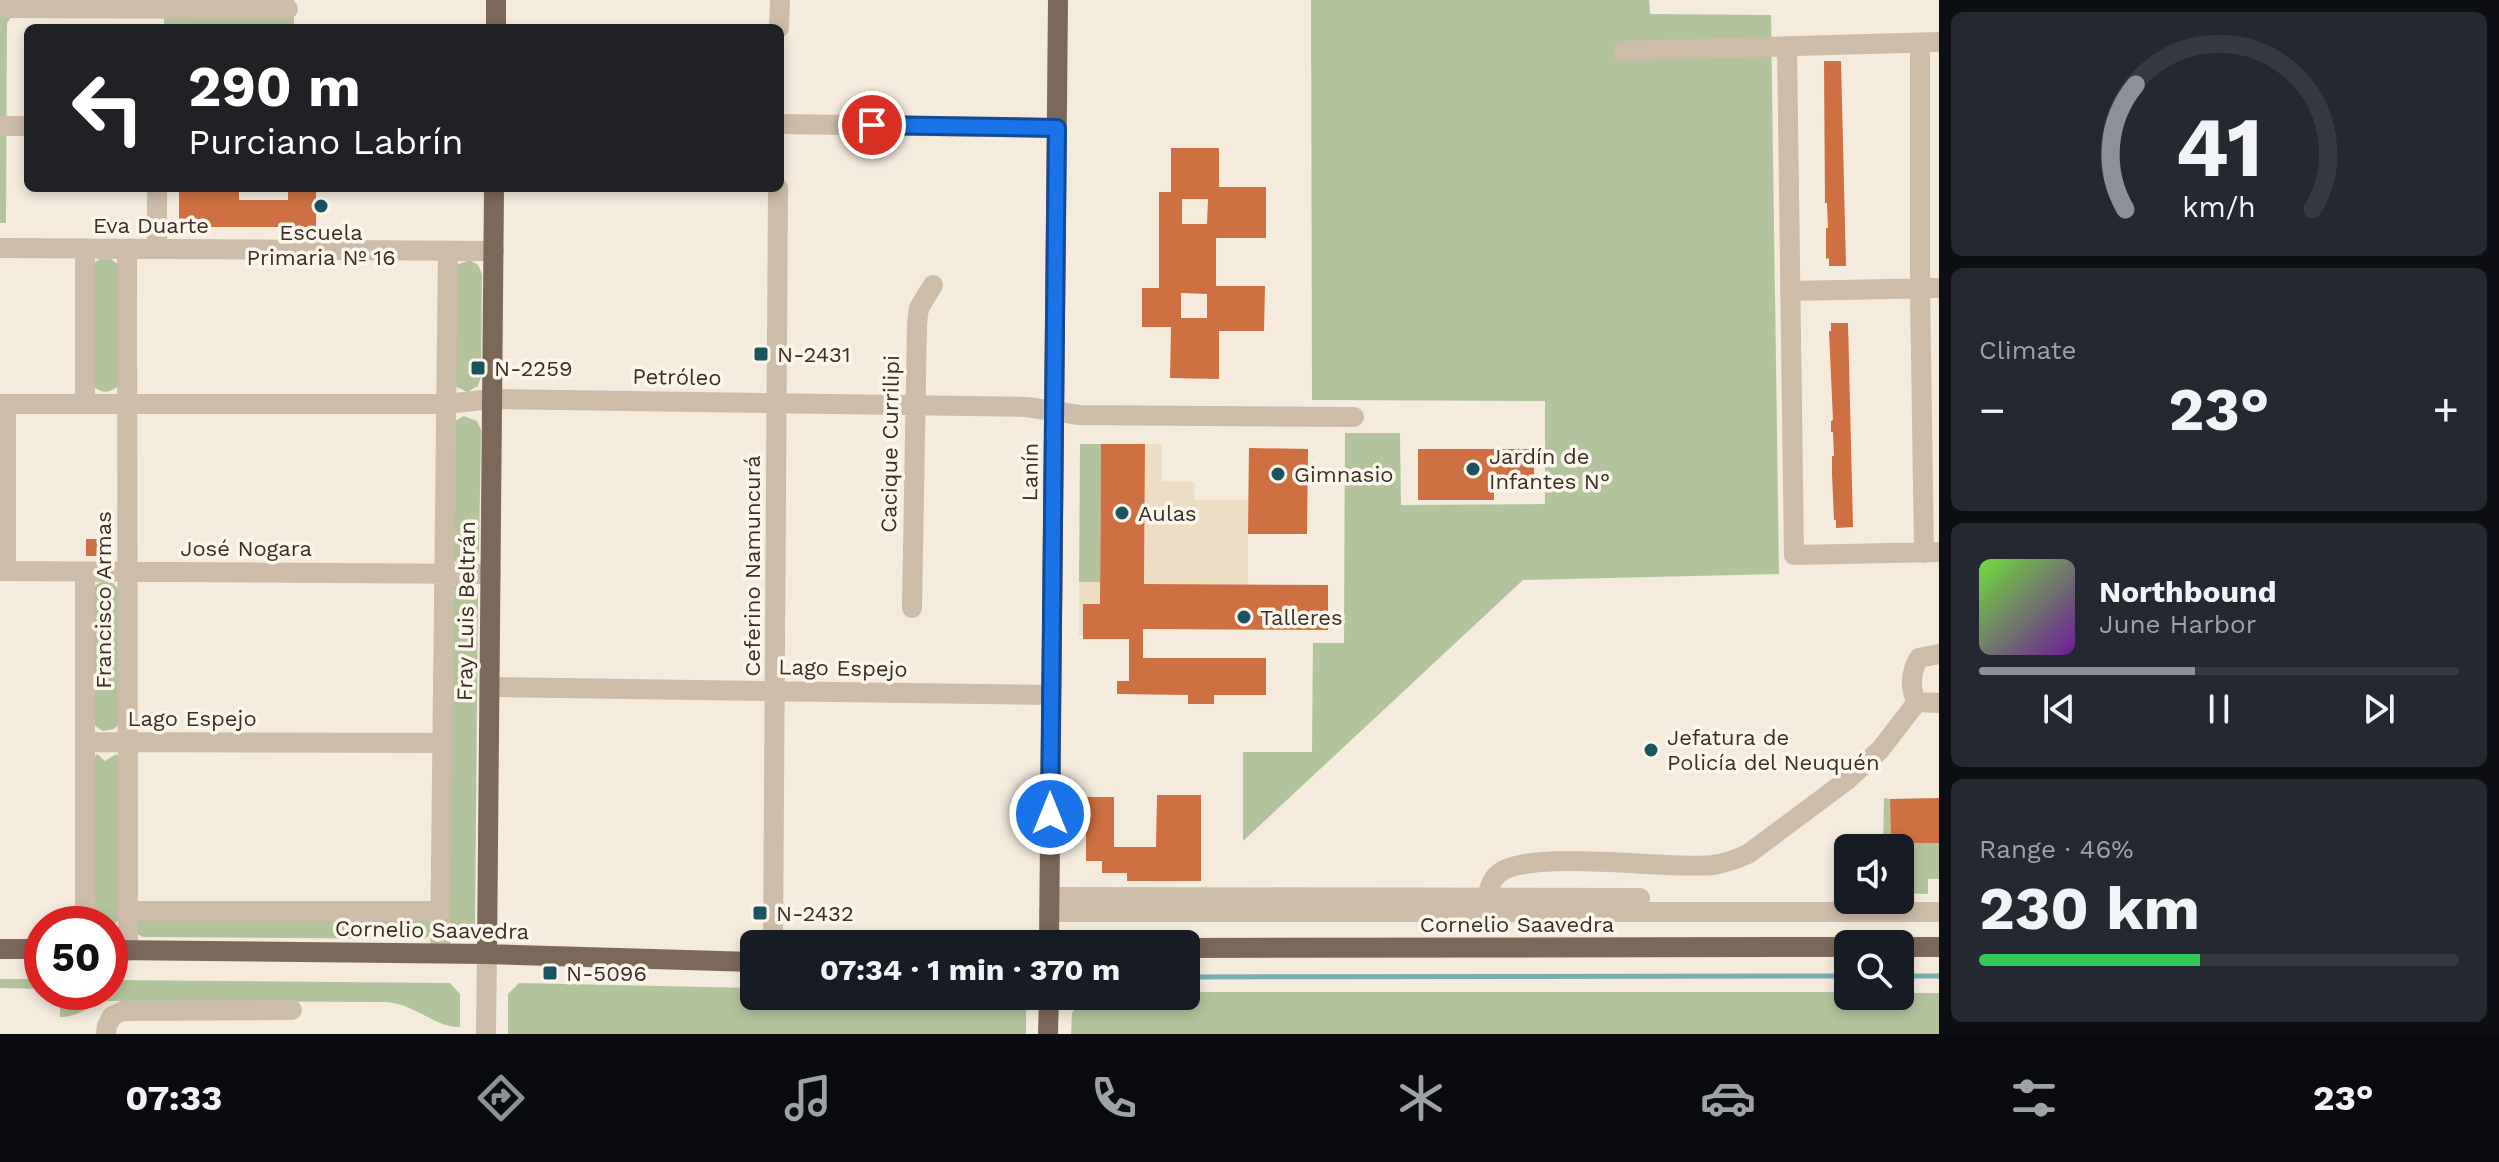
<!DOCTYPE html>
<html lang="en">
<head>
<meta charset="utf-8">
<style>
  body { margin:0; font-family:"Work Sans",sans-serif; background:#242831; color:#f1f3f6; height:100vh; display:flex; flex-direction:column; font-size:30px; white-space:nowrap }
  * { box-sizing:border-box; margin:0 }
  p { font-size:26px; color:#9ea1a6 }
  .icon { flex:none; width:44px; height:44px; fill:none; stroke:currentColor; stroke-width:2; stroke-linecap:round; stroke-linejoin:round }
  .map { position:relative; flex:1; overflow:hidden }
  .side { display:flex; flex-direction:column; gap:12px; padding:12px; background:#0d0f14; width:560px }
  .side>* { flex:none }
  .guide { position:absolute; left:24px; top:24px; width:760px; height:168px; border-radius:12px; box-shadow:0 4px 12px #0003; background:#202124; color:#fff; overflow:hidden }
  .buttons { position:absolute; left:1834px; top:834px; display:grid; gap:16px }
  .buttons a { display:grid; place-items:center; width:80px; height:80px; border-radius:12px; background:#171b24; box-shadow:0 4px 12px #0003; font-size:40px }
  .speed { position:absolute; left:24px; top:906px; display:flex; gap:16px; font-size:40px; font-weight:700; text-align:center }
  .speed>* { display:grid; place-content:center; width:104px; height:104px; border-radius:50%; background:#171b24; box-shadow:0 4px 12px #0003; line-height:1 }
  .speed .limit { border:12px solid #d22; background:#fff; color:#111 }
  .pin { position:absolute; display:grid; place-items:center; width:68px; height:68px; color:#fff; margin:-34px; border:4px solid #fff; border-radius:50%; box-shadow:0 2px 8px #0007 }
  .me { position:absolute; width:88px; margin:-44px; rotate:0deg; stroke-linejoin:round; filter:drop-shadow(0 0 6px #0008) }
  .turn { display:flex; align-items:center; gap:28px; height:168px; padding:0 32px; font-size:36px }
  .turn .icon { width:104px; height:104px; stroke-width:2.5 }
  .turn b { display:block; font-size:56px; line-height:68px }
  .big { font-size:60px; font-weight:700; line-height:1.1 }
  .side .tile { flex:1; display:flex; flex-direction:column; justify-content:center; gap:12px; min-width:0; padding:0 28px; border-radius:12px; background:#242831 }
  .side .dial { align-items:center; gap:0 }
  .dial svg { height:208px; overflow:visible; fill:none; stroke:#363941; stroke-width:7; stroke-linecap:round; text-anchor:middle }
  .dial text { fill:#f1f3f6; stroke:none }
  .song { display:flex; align-items:center; gap:24px }
  .cover { width:96px; height:96px; border-radius:12px; background:linear-gradient(135deg,hsl(100 70% 55%),hsl(280 70% 35%)) }
  .played { height:8px; border-radius:4px; background:linear-gradient(90deg,#8c9099 45%,#363941 45%) }
  .keys { display:flex; justify-content:space-around; direction:ltr }
  .heat { display:flex; justify-content:space-between; align-items:center; font-size:44px; direction:ltr }
  .charge { height:12px; border-radius:6px; background:linear-gradient(90deg,#34c759 46%,#363941 0) }
  .trip { position:absolute; left:740px; top:930px; width:460px; height:80px; border-radius:12px; background:#171b24; box-shadow:0 4px 12px #0003; font-weight:700; line-height:80px; text-align:center }
  .tab-bar { display:flex; height:128px; justify-content:space-around; align-items:center; background:#090b0e; color:#9ea1a6 }
  .tab-bar .icon { width:56px; height:56px }
  .tab-bar .on { color:#8c9099 }
  .tab-bar b { font-size:36px; color:#f1f3f6 }
  main { display:flex; flex:1; min-height:0 }
  .map>svg:first-child { display:block }
  .green { fill:#b3c49c }
  .plaza { fill:#eddec3 }
  .lines { fill:none; stroke-linecap:round; stroke-linejoin:round }
  .stream { stroke:#7aacb3; stroke-width:5 }
  .building { fill:#ce7042; fill-rule:evenodd }
  .minor { stroke:#cdbca8; stroke-width:20 }
  .major { stroke:#7c6859; stroke-width:20 }
  .route-casing { stroke:#114b97; stroke-width:20 }
  .route { stroke:#1a73e8; stroke-width:14 }
  .poi-dot { fill:#1b545e; stroke:#fbf5ea; stroke-width:3 }
  .labels { text-anchor:middle; dominant-baseline:central; stroke-width:7; stroke-linejoin:round; paint-order:stroke }
  .street-label { font-size:22px; fill:#3a2f29; stroke:#fbf5ea }
  .poi-label { font-size:22px; fill:#3a2f29; stroke:#fbf5ea; text-anchor:start }
</style>
</head>
<body>
<main>
<div class="map">
<svg width="1939" height="1034" viewBox="0 0 1939 1034">
  <rect width="100%" height="100%" fill="#f4ebdd"/>
  <path class="green" d="M0 0 13 15 7 23 6 223H0Z
    M294 0V28H164V4Z
    M1311 0H1649L1650 14 1771 15 1779 574 1523 580 1243 841V752H1312L1313 643H1344L1345 433H1400L1401 505 1545 504V401L1312 400Z
    M101 258 111 259 119 265 118 386C110 393 102 394 94 387L93 264Z
    M470 260 478 265 482 274 481 377 478 386 467 392 455 386 456 265Z
    M464 416 477 421 481 430 479 552 473 564 461 566 453 560 455 421Z
    M1080 444H1101L1100 582H1079Z
    M102 581 113 583 120 591 118 725 114 729 103 731 94 725 93 587Z
    M457 583H471L478 595 475 926 469 937 461 940 449 934 453 586Z
    M97 754 105 761 116 754 120 758 118 921 110 927V924H96L94 922 93 758Z
    M1884 798 1890 799 1891 843H1939V879H1928V894L1900 893V848H1883Z
    M427 919 432 924V934L424 939 143 937 135 933V921Z
    M0 979H42V989L0 988Z
    M110 980 450 983 460 994V1027C436 1028 417 1005 387 1002L106 1001C88 1005 81 1017 60 1017V992H110Z
    M519 983 754 988V996H1018L1026 1003V1034H508V994Z
    M1186 992H1848V996H1900V993H1939V1034H1071L1072 1013 1080 1002 1116 996H1186Z"/>
  <path class="plaza" d="M1145 444H1162V481L1194 482 1195 500H1248V585L1144 584Z
    M1079 582H1100V604H1083V635H1079Z"/>
  <g class="lines">
    <path class="stream" d="M1900 976H1939
      M1186 977 1848 976"/>
  </g>
  <path class="building" d="M1824 61H1841L1846 266H1829V258L1826 259V228H1828L1827 203H1825Z
    M1171 148H1219V187H1266V238H1216V286H1265L1264 331H1219V379L1170 378 1171 327H1142V288H1159V192H1171ZM1182 199H1208L1207 224H1182ZM1181 293 1207 294V318H1181Z
    M179 188 239 190V200H288V188H316V227H179Z
    M1831 323H1848L1853 527 1836 528V520H1834L1832 474V456H1834L1833 432H1831V421L1833 420 1829 331H1831Z
    M1101 444H1145L1144 584 1328 585V630L1143 629V658H1266V695H1214V704H1188V695L1117 694V681H1129V639H1083V604H1100Z
    M1249 448 1308 449 1307 534H1248Z
    M1418 449H1534V488H1494V500H1418Z
    M86 539H104V556H86Z
    M1157 795H1201V881H1127V873H1102V861H1086V797H1114V847H1156Z
    M1939 798V843H1891L1890 799Z"/>
  <g class="lines">
    <path class="minor" d="M0 8 288 9
      M779 28 780 0
      M1920 43V288L1924 553
      M1787 46 1794 555 1939 552
      M1623 51 1939 42
      M780 124 1057 128
      M0 126H28
      M0 248 494 251
      M85 248V404
      M127 249 128 951
      M157 249V188
      M1790 291 1939 288
      M0 404H446L492 399 1027 407 1079 415 1354 417
      M6 404V571
      M0 571 491 574
      M85 572V924
      M912 608 917 323 919 308 933 285
      M490 687 1051 695
      M1917 702C1909 688 1911 671 1919 658L1939 654
      M1917 702 1939 703
      M85 742 442 743
      M1050 897 1640 898
      M1487 908C1487 897 1489 882 1498 874 1527 848 1669 870 1713 865 1726 863 1737 859 1748 854L1846 781 1880 750 1917 702
      M128 911H441
      M1049 912H1939
      M773 944 778 188
      M440 953 448 251
      M106 1034 107 1026 112 1016 123 1011 292 1010
      M486 1034 487 954"/>
    <path class="major" d="M496 28V0
      M1049 944 1058 0
      M1900 947H1939
      M1186 948 1848 947
      M0 949H42
      M110 950 487 954 754 962
      M487 954 494 188
      M1048 1034 1049 996"/>
  </g>
  <g class="lines">
    <defs>
      <path id="route" d="M872 125 1057 128 1050 814"/>
    </defs>
    <use href="#route" class="route-casing"/>
    <use href="#route" class="route"/>
  </g>
  <g class="poi-dot">
    <circle cx="321" cy="206" r="8"/>
    <rect x="753" y="346" width="16" height="16" rx="4"/>
    <rect x="470" y="360" width="16" height="16" rx="4"/>
    <circle cx="1473" cy="469" r="8"/>
    <circle cx="1278" cy="474" r="8"/>
    <circle cx="1122" cy="513" r="8"/>
    <circle cx="1244" cy="617" r="8"/>
    <circle cx="1651" cy="750" r="8"/>
    <rect x="752" y="905" width="16" height="16" rx="4"/>
    <rect x="542" y="965" width="16" height="16" rx="4"/>
  </g>
  <g class="labels">
    <g class="street-label">
      <text x="151" y="225">Eva Duarte</text>
      <text transform="translate(677 377) rotate(1)">Petróleo</text>
      <text transform="translate(890 444) rotate(-89)">Cacique Currilipi</text>
      <text transform="translate(1030 472) rotate(-89)">Lanín</text>
      <text x="246" y="548">José Nogara</text>
      <text transform="translate(752 566) rotate(-90)">Ceferino Namuncurá</text>
      <text transform="translate(103 600) rotate(-90)">Francisco Armas</text>
      <text transform="translate(466 611) rotate(-89)">Fray Luis Beltrán</text>
      <text transform="translate(843 668) rotate(1)">Lago Espejo</text>
      <text x="192" y="718">Lago Espejo</text>
      <text x="1517" y="924">Cornelio Saavedra</text>
      <text transform="translate(432 930) rotate(1)">Cornelio Saavedra</text>
    </g>
    <g class="poi-label">
      <text x="321" y="232" text-anchor="middle">Escuela<tspan x="321" dy="25">Primaria Nº 16</tspan></text>
      <text x="777" y="354">N-2431</text>
      <text x="494" y="368">N-2259</text>
      <text x="1489" y="456">Jardín de<tspan x="1489" dy="25">Infantes N°</tspan></text>
      <text x="1294" y="474">Gimnasio</text>
      <text x="1138" y="513">Aulas</text>
      <text x="1260" y="617">Talleres</text>
      <text x="1667" y="737">Jefatura de<tspan x="1667" dy="25">Policía del Neuquén</tspan></text>
      <text x="776" y="913">N-2432</text>
      <text x="566" y="973">N-5096</text>
    </g>
  </g>
</svg>
<div class="buttons">
<a><svg class="icon" aria-label="sound" viewBox="0 0 24 24"><path d="M4 9h4l5-4v14l-5-4H4zM17 9q2 3 0 6"/></svg></a>
<a><svg class="icon" aria-label="search" viewBox="0 0 24 24"><circle cx="10" cy="10" r="6"/><path d="M15 15l6 6"/></svg></a>
</div>
<div class="speed"><div class="limit">50</div></div>
<div class="pin" style="left:872px;top:125px;background:#d93025"><svg class="icon" aria-label="arrive" viewBox="0 0 24 24"><path d="M6 21V4h12l-3 4 3 4H6"/></svg></div>
<svg class="me" style="left:1050px;top:814px" viewBox="-20 -20 40 40"><circle r="17" fill="#1a73e8" stroke="#fff" stroke-width="3"/><path d="M0-11L8 9 0 5-8 9z" fill="#fff"/></svg>
<div class="trip">07:34 · 1 min · 370 m</div>
<div class="guide">
<div class="turn"><svg class="icon" aria-label="left" viewBox="0 0 24 24"><path d="M17 20v-9H6M10 6l-5 5 5 5"/></svg><div><b>290 m</b>Purciano Labrín</div></div>
</div>
</div>
<section class="side">
<div class="tile dial"><svg viewBox="0 0 100 80">
<path d="M14 69A42 42 0 1 1 86 69"/>
<path d="M14 69A42 42 0 0 1 18 21" stroke="#8c9099"/>
<text x="50" y="56" font-size="32" font-weight="700">41</text>
<text x="50" y="72" font-size="11">km/h</text>
</svg></div>
<div class="tile"><p>Climate</p>
<div class="heat"><a>−</a><b class="big">23°</b><a>+</a></div>
</div>
<div class="tile">
<div class="song"><i class="cover"></i><div><b>Northbound</b><p>June Harbor</p></div></div>
<div class="played"></div>
<div class="keys"><svg class="icon" aria-label="previous" viewBox="0 0 24 24"><path d="M18 5L8 12l10 7zM5 5v14"/></svg><svg class="icon" aria-label="pause" viewBox="0 0 24 24"><path d="M8 5v14M16 5v14"/></svg><svg class="icon" aria-label="next" viewBox="0 0 24 24"><path d="M6 5l10 7-10 7zM19 5v14"/></svg></div>
</div>
<div class="tile"><p>Range · 46%</p><b class="big">230 km</b><div class="charge"></div></div>
</section>
</main>
<nav class="tab-bar">
<b>07:33</b>
<svg class="icon on" aria-label="directions" viewBox="0 0 24 24"><path d="M12 3l9 9-9 9-9-9zM9 14v-3h6M13 9l2 2-2 2"/></svg>
<svg class="icon" aria-label="music" viewBox="0 0 24 24"><path d="M9 18V5l10-2v13"/><circle cx="6" cy="18" r="3"/><circle cx="16" cy="16" r="3"/></svg>
<svg class="icon" aria-label="phone" viewBox="0 0 24 24"><path d="M5 4h4l2 5-3 2q2 4 5 5l2-3 5 2v4C11 20 4 13 5 4z"/></svg>
<svg class="icon" aria-label="climate" viewBox="0 0 24 24"><path d="M12 3v18M4 7l16 10M4 17L20 7"/></svg>
<svg class="icon" aria-label="car" viewBox="0 0 24 24"><path d="M5 17H2v-5l4-1 3-4h7l3 4 3 1v5h-3M9 17h6M6 11h13"/><circle cx="7" cy="17" r="2"/><circle cx="17" cy="17" r="2"/></svg>
<svg class="icon" aria-label="filters" viewBox="0 0 24 24"><path d="M4 7h16M4 17h16"/><circle cx="9" cy="7" r="2"/><circle cx="15" cy="17" r="2"/></svg>
<b>23°</b>
</nav>
</body>
</html>
